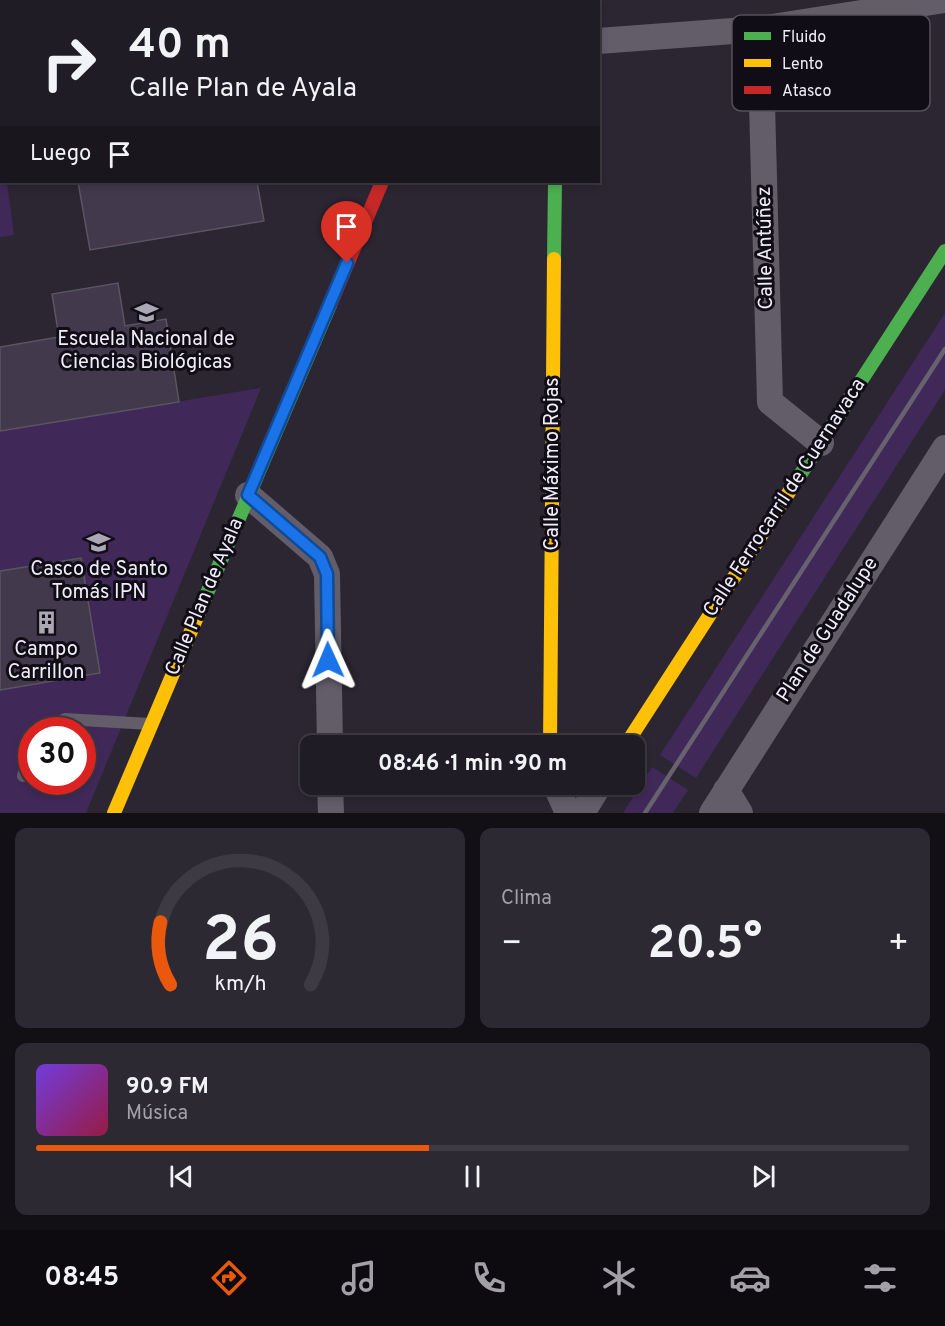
<!DOCTYPE html>
<html lang="es">
<head>
<meta charset="utf-8">
<style>
  body { margin:0; font-family:Overpass,sans-serif; background:#2d2932; color:#f1f3f6; height:100vh; display:flex; flex-direction:column; font-size:22px; white-space:nowrap }
  * { box-sizing:border-box; margin:0 }
  p { font-size:20px; color:#a2a1a7 }
  .icon { flex:none; width:33px; height:33px; fill:none; stroke:currentColor; stroke-width:2; stroke-linecap:round; stroke-linejoin:round }
  .map { position:relative; height:813px; overflow:hidden }
  .panel { display:flex; flex-direction:column; gap:15px; padding:15px; background:#120f15; flex:1 }
  .panel>* { flex:none }
  .hud { position:absolute; left:0px; top:0px; width:600px; height:183px; box-shadow:0 3px 9px #0003,0 0 0 2px #3d3a43; background:#201c26; color:#f1f3f6; overflow:hidden }
  .speed { position:absolute; left:18px; top:717px; display:flex; gap:12px; font-size:30px; font-weight:700; text-align:center }
  .speed>* { display:grid; place-content:center; width:78px; height:78px; border-radius:50%; background:#201c26; box-shadow:0 3px 9px #0003,0 0 0 2px #3d3a43; line-height:1 }
  .speed .limit { border:9px solid #d22; background:#fff; color:#111 }
  .pin { position:absolute; display:grid; place-items:center; width:51px; height:51px; color:#fff; margin:-62px -26px; border-radius:50% 50% 50% 0; rotate:-45deg; box-shadow:0 0 6px #0007 }
  .pin .icon { rotate:45deg }
  .me { position:absolute; width:66px; margin:-33px; rotate:359deg; stroke-linejoin:round; filter:drop-shadow(0 0 4px #0008) }
  .turn { display:flex; align-items:center; gap:21px; height:126px; padding:0 30px; font-size:27px }
  .turn .icon { width:78px; height:78px; stroke-width:2.5 }
  .turn b { display:block; font-size:42px; line-height:51px }
  .then { display:flex; align-items:center; height:57px; padding:0 30px; background:#0003; gap:12px; font-size:22px }
  .big { font-size:45px; font-weight:700; line-height:1.1 }
  .panel .card { flex:1; display:flex; flex-direction:column; justify-content:center; gap:9px; min-width:0; padding:0 21px; border-radius:12px; background:#2d2932 }
  .panel .dial { align-items:center; gap:0 }
  .dial svg { height:156px; overflow:visible; fill:none; stroke:#3d3a43; stroke-width:7; stroke-linecap:round; text-anchor:middle }
  .dial text { fill:#f1f3f6; stroke:none }
  .song { display:flex; align-items:center; gap:18px }
  .cover { width:72px; height:72px; border-radius:9px; background:linear-gradient(135deg,hsl(260 70% 55%),hsl(340 70% 35%)) }
  .played { height:6px; border-radius:3px; background:linear-gradient(90deg,#ea580c 45%,#3d3a43 45%) }
  .keys { display:flex; justify-content:space-around; direction:ltr }
  .heat { display:flex; justify-content:space-between; align-items:center; font-size:33px; direction:ltr }
  .panel .tiles { flex:1; display:grid; gap:15px; grid-template-columns:1fr 1fr }
  .card:last-child { grid-column:span 2 }
  .trip { position:absolute; left:300px; top:735px; width:345px; height:60px; border-radius:12px; background:#201c26; box-shadow:0 3px 9px #0003,0 0 0 2px #3d3a43; font-weight:700; line-height:60px; text-align:center }
  .tab-bar { display:flex; height:96px; justify-content:space-around; align-items:center; background:#0d0b0f; color:#a2a1a7 }
  .tab-bar .icon { width:42px; height:42px }
  .tab-bar .current { color:#ea580c }
  .tab-bar b { font-size:27px; color:#f1f3f6 }
  .map>svg:first-child { display:block }
  .green { fill:#402959; fill-rule:evenodd }
  .building { fill:#423a4c; stroke:#5a5560; stroke-width:1.5 }
  .lines { fill:none; stroke-linecap:round; stroke-linejoin:round }
  .lane { stroke:#625d69; stroke-width:12 }
  .street { stroke:#625d69; stroke-width:26 }
  .fast { stroke:#4caf50; stroke-width:14 }
  .slow { stroke:#ffc107; stroke-width:14 }
  .jam { stroke:#c62828; stroke-width:14 }
  .rail { stroke:#67626e; stroke-width:4.5 }
  .route-casing { stroke:#114b97; stroke-width:15 }
  .route { stroke:#1a73e8; stroke-width:10 }
  .labels { text-anchor:middle; dominant-baseline:central; stroke-width:6; stroke-linejoin:round; paint-order:stroke }
  .street-label { font-size:20px; fill:#f1ecfa; stroke:#110d16 }
  .poi-label { font-size:20px; fill:#f1ecfa; stroke:#110d16 }
  .key { fill:#110d16; stroke:#54505a; stroke-width:1.5 }
  .key-label { font-size:16px; fill:#f1ecfa }
</style>
</head>
<body>
<div class="map">
<svg width="945" height="813" viewBox="0 0 945 813">
  <rect width="100%" height="100%" fill="#2b2632"/>
  <path class="green" d="M0 122 2 134V182H7L14 235 0 237Z
    M945 313V390L696 778 660 755Z
    M261 388 86 813H0V431ZM32 730H82V782H32Z
    M652 767 688 790 673 813H623Z"/>
  <path class="building" d="M78 182H257L264 221 90 250Z
    M118 283 125 326 166 319 179 402 0 431V347L59 337 52 294Z
    M81 558 100 673 0 690V571Z"/>
  <g class="lines">
    <path class="lane" d="M44 730 65 719 150 724
      M23 776 32 747"/>
    <path class="street" d="M458 2 459 0
      M760 29 770 402 821 443
      M598 41 760 29 944 0
      M248 495 320 557 327 574 330 746
      M330 784 331 813
      M555 784 568 813
      M726 790 740 813
      M582 813 600 784
      M712 813 945 448"/>
    <path class="fast" d="M554 259 555 182
      M791 489 945 251
      M205 598 330 305"/>
    <path class="slow" d="M550 746 554 259
      M625 746 791 489
      M114 813 205 598"/>
    <path class="jam" d="M330 305 382 182"/>
    <path class="rail" d="M645 813 945 349"/>
  </g>
  <g class="lines">
    <defs>
      <path id="route" d="M328 660 327 574 320 557 248 495 347 263"/>
    </defs>
    <use href="#route" class="route-casing"/>
    <use href="#route" class="route"/>
  </g>
  <defs>
    <symbol id="university-bare" viewBox="-9 -9 18 18"><path d="M0-5L7-2L0 1L-7-2ZM-4 1L0 2.5L4 1V4Q0 6-4 4Z" fill="#aca7b4" stroke="#110d16" stroke-width="2.5" paint-order="stroke"/></symbol>
    <symbol id="building-bare" viewBox="-9 -9 18 18"><path d="M-4-6H4V6H1V3H-1V6H-4ZM-2.5-4.3h1.7v1.8h-1.7ZM.8-4.3h1.7v1.8H.8ZM-2.5-1h1.7V.8h-1.7ZM.8-1h1.7V.8H.8Z" fill="#aca7b4" stroke="#110d16" stroke-width="2.5" paint-order="stroke"/></symbol>
  </defs>
  <g fill-rule="evenodd">
    <use href="#university-bare" x="130" y="296" width="33" height="33"/>
    <use href="#university-bare" x="82" y="526" width="33" height="33"/>
    <use href="#building-bare" x="30" y="606" width="33" height="33"/>
  </g>
  <g class="labels">
    <g class="street-label">
      <text transform="translate(766 248) rotate(-91)">Calle Antúñez</text>
      <text transform="translate(553 464) rotate(-90)">Calle Máximo Rojas</text>
      <text transform="translate(785 498) rotate(-57)">Calle Ferrocarril de Cuernavaca</text>
      <text transform="translate(205 597) rotate(-67)">Calle Plan de Ayala</text>
      <text transform="translate(828 630) rotate(-57)">Plan de Guadalupe</text>
    </g>
    <g class="poi-label">
      <text x="146" y="340">Escuela Nacional de<tspan x="146" dy="23">Ciencias Biológicas</tspan></text>
      <text x="99" y="570">Casco de Santo<tspan x="99" dy="23">Tomás IPN</tspan></text>
      <text x="46" y="650">Campo<tspan x="46" dy="23">Carrillon</tspan></text>
    </g>
  </g>
  <rect x="732" y="15" width="198" height="96" rx="9" class="key"/>
  <rect x="744" y="32" width="27" height="8" fill="#4caf50"/>
  <rect x="744" y="59" width="27" height="8" fill="#ffc107"/>
  <rect x="744" y="86" width="27" height="8" fill="#c62828"/>
  <g class="key-label">
    <text x="782" y="42">Fluido</text>
    <text x="782" y="69">Lento</text>
    <text x="782" y="96">Atasco</text>
  </g>
</svg>
<div class="speed"><div class="limit">30</div></div>
<div class="pin" style="left:347px;top:263px;background:#d93025"><svg class="icon" aria-label="arrive" viewBox="0 0 24 24"><path d="M6 21V4h12l-3 4 3 4H6"/></svg></div>
<svg class="me" style="left:328px;top:660px" viewBox="-20 -20 40 40"><path d="M0-17L14 15 0 8-14 15z" fill="#1a73e8" stroke="#fff" stroke-width="4"/></svg>
<div class="trip">08:46 · 1 min · 90 m</div>
<div class="hud">
<div class="turn"><svg class="icon" aria-label="right" viewBox="0 0 24 24"><path d="M7 20v-9h11M14 6l5 5-5 5"/></svg><div><b>40 m</b>Calle Plan de Ayala</div></div>
<div class="then">Luego<svg class="icon" aria-label="arrive" viewBox="0 0 24 24"><path d="M6 21V4h12l-3 4 3 4H6"/></svg></div>
</div>
</div>
<section class="panel">
<div class="tiles">
<div class="card dial"><svg viewBox="0 0 100 80">
<path d="M14 69A42 42 0 1 1 86 69"/>
<path d="M14 69A42 42 0 0 1 9 37" stroke="#ea580c"/>
<text x="50" y="56" font-size="32" font-weight="700">26</text>
<text x="50" y="72" font-size="11">km/h</text>
</svg></div>
<div class="card"><p>Clima</p>
<div class="heat"><a>−</a><b class="big">20.5°</b><a>+</a></div>
</div>
<div class="card">
<div class="song"><i class="cover"></i><div><b>90.9 FM</b><p>Música</p></div></div>
<div class="played"></div>
<div class="keys"><svg class="icon" aria-label="previous" viewBox="0 0 24 24"><path d="M18 5L8 12l10 7zM5 5v14"/></svg><svg class="icon" aria-label="pause" viewBox="0 0 24 24"><path d="M8 5v14M16 5v14"/></svg><svg class="icon" aria-label="next" viewBox="0 0 24 24"><path d="M6 5l10 7-10 7zM19 5v14"/></svg></div>
</div>
</div>
</section>
<nav class="tab-bar">
<b>08:45</b>
<svg class="icon current" aria-label="directions" viewBox="0 0 24 24"><path d="M12 3l9 9-9 9-9-9zM9 14v-3h6M13 9l2 2-2 2"/></svg>
<svg class="icon" aria-label="music" viewBox="0 0 24 24"><path d="M9 18V5l10-2v13"/><circle cx="6" cy="18" r="3"/><circle cx="16" cy="16" r="3"/></svg>
<svg class="icon" aria-label="phone" viewBox="0 0 24 24"><path d="M5 4h4l2 5-3 2q2 4 5 5l2-3 5 2v4C11 20 4 13 5 4z"/></svg>
<svg class="icon" aria-label="climate" viewBox="0 0 24 24"><path d="M12 3v18M4 7l16 10M4 17L20 7"/></svg>
<svg class="icon" aria-label="car" viewBox="0 0 24 24"><path d="M5 17H2v-5l4-1 3-4h7l3 4 3 1v5h-3M9 17h6M6 11h13"/><circle cx="7" cy="17" r="2"/><circle cx="17" cy="17" r="2"/></svg>
<svg class="icon" aria-label="filters" viewBox="0 0 24 24"><path d="M4 7h16M4 17h16"/><circle cx="9" cy="7" r="2"/><circle cx="15" cy="17" r="2"/></svg>
</nav>
</body>
</html>
